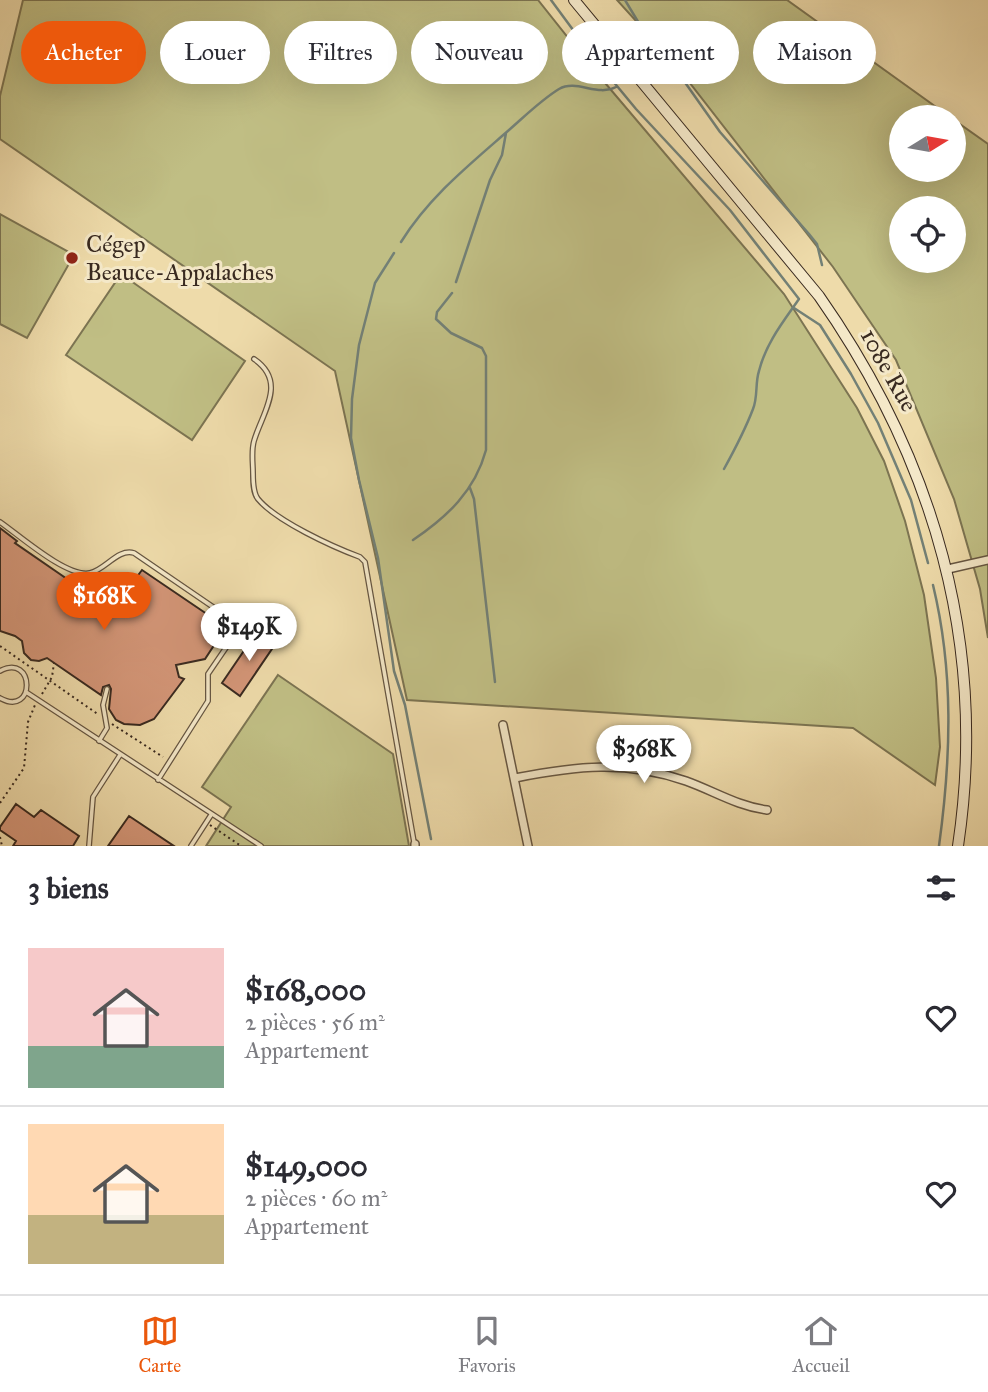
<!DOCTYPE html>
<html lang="fr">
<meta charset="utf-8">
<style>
:root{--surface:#fff;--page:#f2f2f3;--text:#2b2b33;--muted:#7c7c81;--line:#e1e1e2;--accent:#ea580c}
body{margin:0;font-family:"IM FELL Great Primer",serif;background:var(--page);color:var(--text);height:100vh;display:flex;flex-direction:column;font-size:26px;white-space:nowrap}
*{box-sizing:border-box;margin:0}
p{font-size:23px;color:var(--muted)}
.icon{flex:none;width:38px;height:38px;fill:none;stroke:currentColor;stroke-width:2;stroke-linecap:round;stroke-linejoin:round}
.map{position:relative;height:846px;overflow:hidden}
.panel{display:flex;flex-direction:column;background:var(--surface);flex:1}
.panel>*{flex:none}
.banner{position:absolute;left:21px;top:21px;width:947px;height:63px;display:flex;gap:14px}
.needle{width:46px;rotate:79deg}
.tools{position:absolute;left:889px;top:105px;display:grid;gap:14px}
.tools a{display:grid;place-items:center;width:77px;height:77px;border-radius:50%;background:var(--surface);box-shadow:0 7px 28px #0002;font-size:35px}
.price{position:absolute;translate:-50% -60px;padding:0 16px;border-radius:24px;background:#fff;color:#222;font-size:23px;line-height:46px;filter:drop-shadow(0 2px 4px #0008)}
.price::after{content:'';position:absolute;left:50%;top:42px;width:21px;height:16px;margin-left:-10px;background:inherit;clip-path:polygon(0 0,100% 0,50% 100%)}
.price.on{background:var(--accent);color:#fff}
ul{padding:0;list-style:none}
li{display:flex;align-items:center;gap:21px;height:175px;padding:0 28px}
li+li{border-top:2px solid var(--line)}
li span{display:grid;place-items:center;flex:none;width:196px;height:140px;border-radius:0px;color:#555}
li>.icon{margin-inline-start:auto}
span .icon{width:84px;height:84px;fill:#fffc;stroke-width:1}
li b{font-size:30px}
h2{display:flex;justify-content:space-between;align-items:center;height:84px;padding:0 28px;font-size:30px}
.tag{padding:0 24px;border-radius:32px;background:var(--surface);box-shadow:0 7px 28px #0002;font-size:24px;line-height:63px}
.tag.on{background:var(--accent);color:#fff}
.dock{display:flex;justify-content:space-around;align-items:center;height:98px;border-top:2px solid var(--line);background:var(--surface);font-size:19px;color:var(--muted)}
.dock a{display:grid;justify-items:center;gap:4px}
.dock .on{color:var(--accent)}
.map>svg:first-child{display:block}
</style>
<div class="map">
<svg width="988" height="846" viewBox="0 0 988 846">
<rect width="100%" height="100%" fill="#eedbaa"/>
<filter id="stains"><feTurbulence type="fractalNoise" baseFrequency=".00286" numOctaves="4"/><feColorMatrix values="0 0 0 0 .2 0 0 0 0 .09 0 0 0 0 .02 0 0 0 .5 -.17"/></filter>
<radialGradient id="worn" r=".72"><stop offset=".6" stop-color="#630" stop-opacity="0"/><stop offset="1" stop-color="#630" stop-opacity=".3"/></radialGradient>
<!-- green -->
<path fill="#c0be84" stroke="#7c7452" stroke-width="2" fill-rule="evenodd" d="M23 0H538L589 64 784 294 857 408 884 461 905 521 924 595 936 678 940 747 935 785 853 728 407 700 335 371 0 139V96Z
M617 0H787L950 117H901V170H954V120L988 144V638L980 589 954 499 896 360 833 267 675 64ZM901 208H954V261H901Z
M0 214 74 255 27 338 0 324Z
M121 274 245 361 192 440 66 355Z
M278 675 393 754 409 846H206L231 807 202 787Z"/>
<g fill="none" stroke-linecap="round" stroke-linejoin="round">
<!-- stream -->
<path stroke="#738076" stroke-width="2.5" d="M551 0 593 57 636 109 730 210 799 299C783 322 766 343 759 371 755 383 758 397 753 409 745 430 735 449 724 469
M625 0 640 25 672 64 720 132 809 234 817 244 822 265
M401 242C429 197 469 165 509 130 524 117 541 100 559 89 577 79 597 97 616 87
M394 253 375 283 359 345 352 399 351 438 359 480 378 558 394 671 405 705 431 839
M456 282 490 180 502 155 506 133
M794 308 820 325 851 374 878 423 911 500 928 563
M470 488 474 499 495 682
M413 540C447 517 475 491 486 450V356L482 348 451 333 436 319 437 312 452 293
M933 585C954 672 951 758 939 846"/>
</g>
<!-- building -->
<path fill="#d49678" stroke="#392a20" stroke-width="2" d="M0 528 17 541 15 543 112 610 142 570 226 627 205 659 176 665 179 677 184 679 154 719 140 725 124 724 116 720 109 709 111 689 109 685 103 687 101 695 47 658 39 661 31 660 24 653 22 641 15 636 0 631Z
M258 630 276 643 240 696 222 683Z
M16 804 34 817 41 810 79 836 73 846H13L16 841 0 830V827Z
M129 816 174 846H108Z"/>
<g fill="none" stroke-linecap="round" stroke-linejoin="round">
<defs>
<path id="lane" d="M254 359C288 382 262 413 254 441 251 451 253 463 253 473 253 481 253 493 258 499 276 521 333 547 360 557L365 562 414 842
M0 522C19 535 67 578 90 573 105 570 118 548 134 553L235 622 236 633 208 674V701L158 780
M0 671C35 652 36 718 0 698
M26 692 261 846
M99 741 107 728 103 705 107 689
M89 846 93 797 120 755
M191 846 211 815"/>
<path id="street" d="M948 569 988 560
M503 725 528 846
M515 778C576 766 625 760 686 781 714 791 737 806 767 810
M415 844V846"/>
<path id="secondary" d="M574 0 819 296C934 460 988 645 958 846"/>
</defs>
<!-- lane casing -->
<use href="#lane" stroke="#665642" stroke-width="6"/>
<!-- street casing -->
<use href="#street" stroke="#665642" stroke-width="10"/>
<!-- secondary casing -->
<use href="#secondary" stroke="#392a20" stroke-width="12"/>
<!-- path -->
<path stroke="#392a20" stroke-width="2" stroke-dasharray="2 3.5" stroke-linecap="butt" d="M0 646 99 715
M42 694 52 677 54 663
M112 724 163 757
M0 803 24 768 28 722 35 705
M210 825 241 846
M0 837 2 846"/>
<!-- lane -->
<use href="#lane" stroke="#f4e8c8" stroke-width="3.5"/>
<!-- street -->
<use href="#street" stroke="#f4e8c8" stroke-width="7"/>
<!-- secondary -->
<use href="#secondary" stroke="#f4e8c8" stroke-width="10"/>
</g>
<!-- markers -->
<circle fill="#8f2418" stroke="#f4e8c8" stroke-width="2.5" cx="72" cy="258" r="7"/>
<g text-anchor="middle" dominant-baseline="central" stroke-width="6" stroke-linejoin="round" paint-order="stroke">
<!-- poi labels -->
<g font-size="24" fill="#392a20" stroke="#f4e8c8" text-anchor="start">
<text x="86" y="244">Cégep<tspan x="86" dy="28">Beauce-Appalaches</tspan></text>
</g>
<!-- street labels -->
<g font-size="24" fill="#392a20" stroke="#f4e8c8">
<text transform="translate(889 370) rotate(61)">108e Rue</text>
</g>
</g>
<rect width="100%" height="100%" filter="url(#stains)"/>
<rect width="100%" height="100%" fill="url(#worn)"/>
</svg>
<div class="tools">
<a><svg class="needle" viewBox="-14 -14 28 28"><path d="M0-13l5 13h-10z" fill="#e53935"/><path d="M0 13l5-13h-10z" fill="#7c7c81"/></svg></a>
<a><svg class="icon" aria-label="locate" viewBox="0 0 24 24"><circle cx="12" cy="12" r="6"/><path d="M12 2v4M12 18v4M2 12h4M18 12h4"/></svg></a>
</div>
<b class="price on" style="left:104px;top:632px">$168K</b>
<b class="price" style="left:249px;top:663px">$149K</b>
<b class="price" style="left:644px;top:785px">$368K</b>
<div class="banner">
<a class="tag on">Acheter</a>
<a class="tag">Louer</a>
<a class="tag">Filtres</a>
<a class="tag">Nouveau</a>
<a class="tag">Appartement</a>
<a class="tag">Maison</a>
</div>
</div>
<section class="panel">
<h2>3 biens<svg class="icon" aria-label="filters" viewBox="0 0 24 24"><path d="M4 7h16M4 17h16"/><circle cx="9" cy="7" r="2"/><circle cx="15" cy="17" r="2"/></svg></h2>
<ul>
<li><span style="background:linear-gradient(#f6c9c9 70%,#7fa58c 0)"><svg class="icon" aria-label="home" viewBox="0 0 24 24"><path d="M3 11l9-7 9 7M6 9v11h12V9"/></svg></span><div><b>$168,000</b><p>2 pièces · 56 m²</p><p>Appartement</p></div><svg class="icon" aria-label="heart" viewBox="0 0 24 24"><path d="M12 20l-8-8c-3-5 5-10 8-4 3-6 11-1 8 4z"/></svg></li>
<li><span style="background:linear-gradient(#ffd9b3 65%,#c2b280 0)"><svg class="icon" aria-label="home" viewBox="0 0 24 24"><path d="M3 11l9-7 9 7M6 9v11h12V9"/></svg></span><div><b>$149,000</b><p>2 pièces · 60 m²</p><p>Appartement</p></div><svg class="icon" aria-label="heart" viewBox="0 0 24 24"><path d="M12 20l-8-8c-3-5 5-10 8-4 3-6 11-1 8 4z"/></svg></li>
</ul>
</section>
<nav class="dock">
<a class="on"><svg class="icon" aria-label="map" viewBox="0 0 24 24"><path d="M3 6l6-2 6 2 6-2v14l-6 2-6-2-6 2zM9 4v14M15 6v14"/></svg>Carte</a>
<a><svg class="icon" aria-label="saved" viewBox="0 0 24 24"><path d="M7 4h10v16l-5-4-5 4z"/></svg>Favoris</a>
<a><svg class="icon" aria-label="home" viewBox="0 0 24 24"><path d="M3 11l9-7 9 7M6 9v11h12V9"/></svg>Accueil</a>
</nav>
